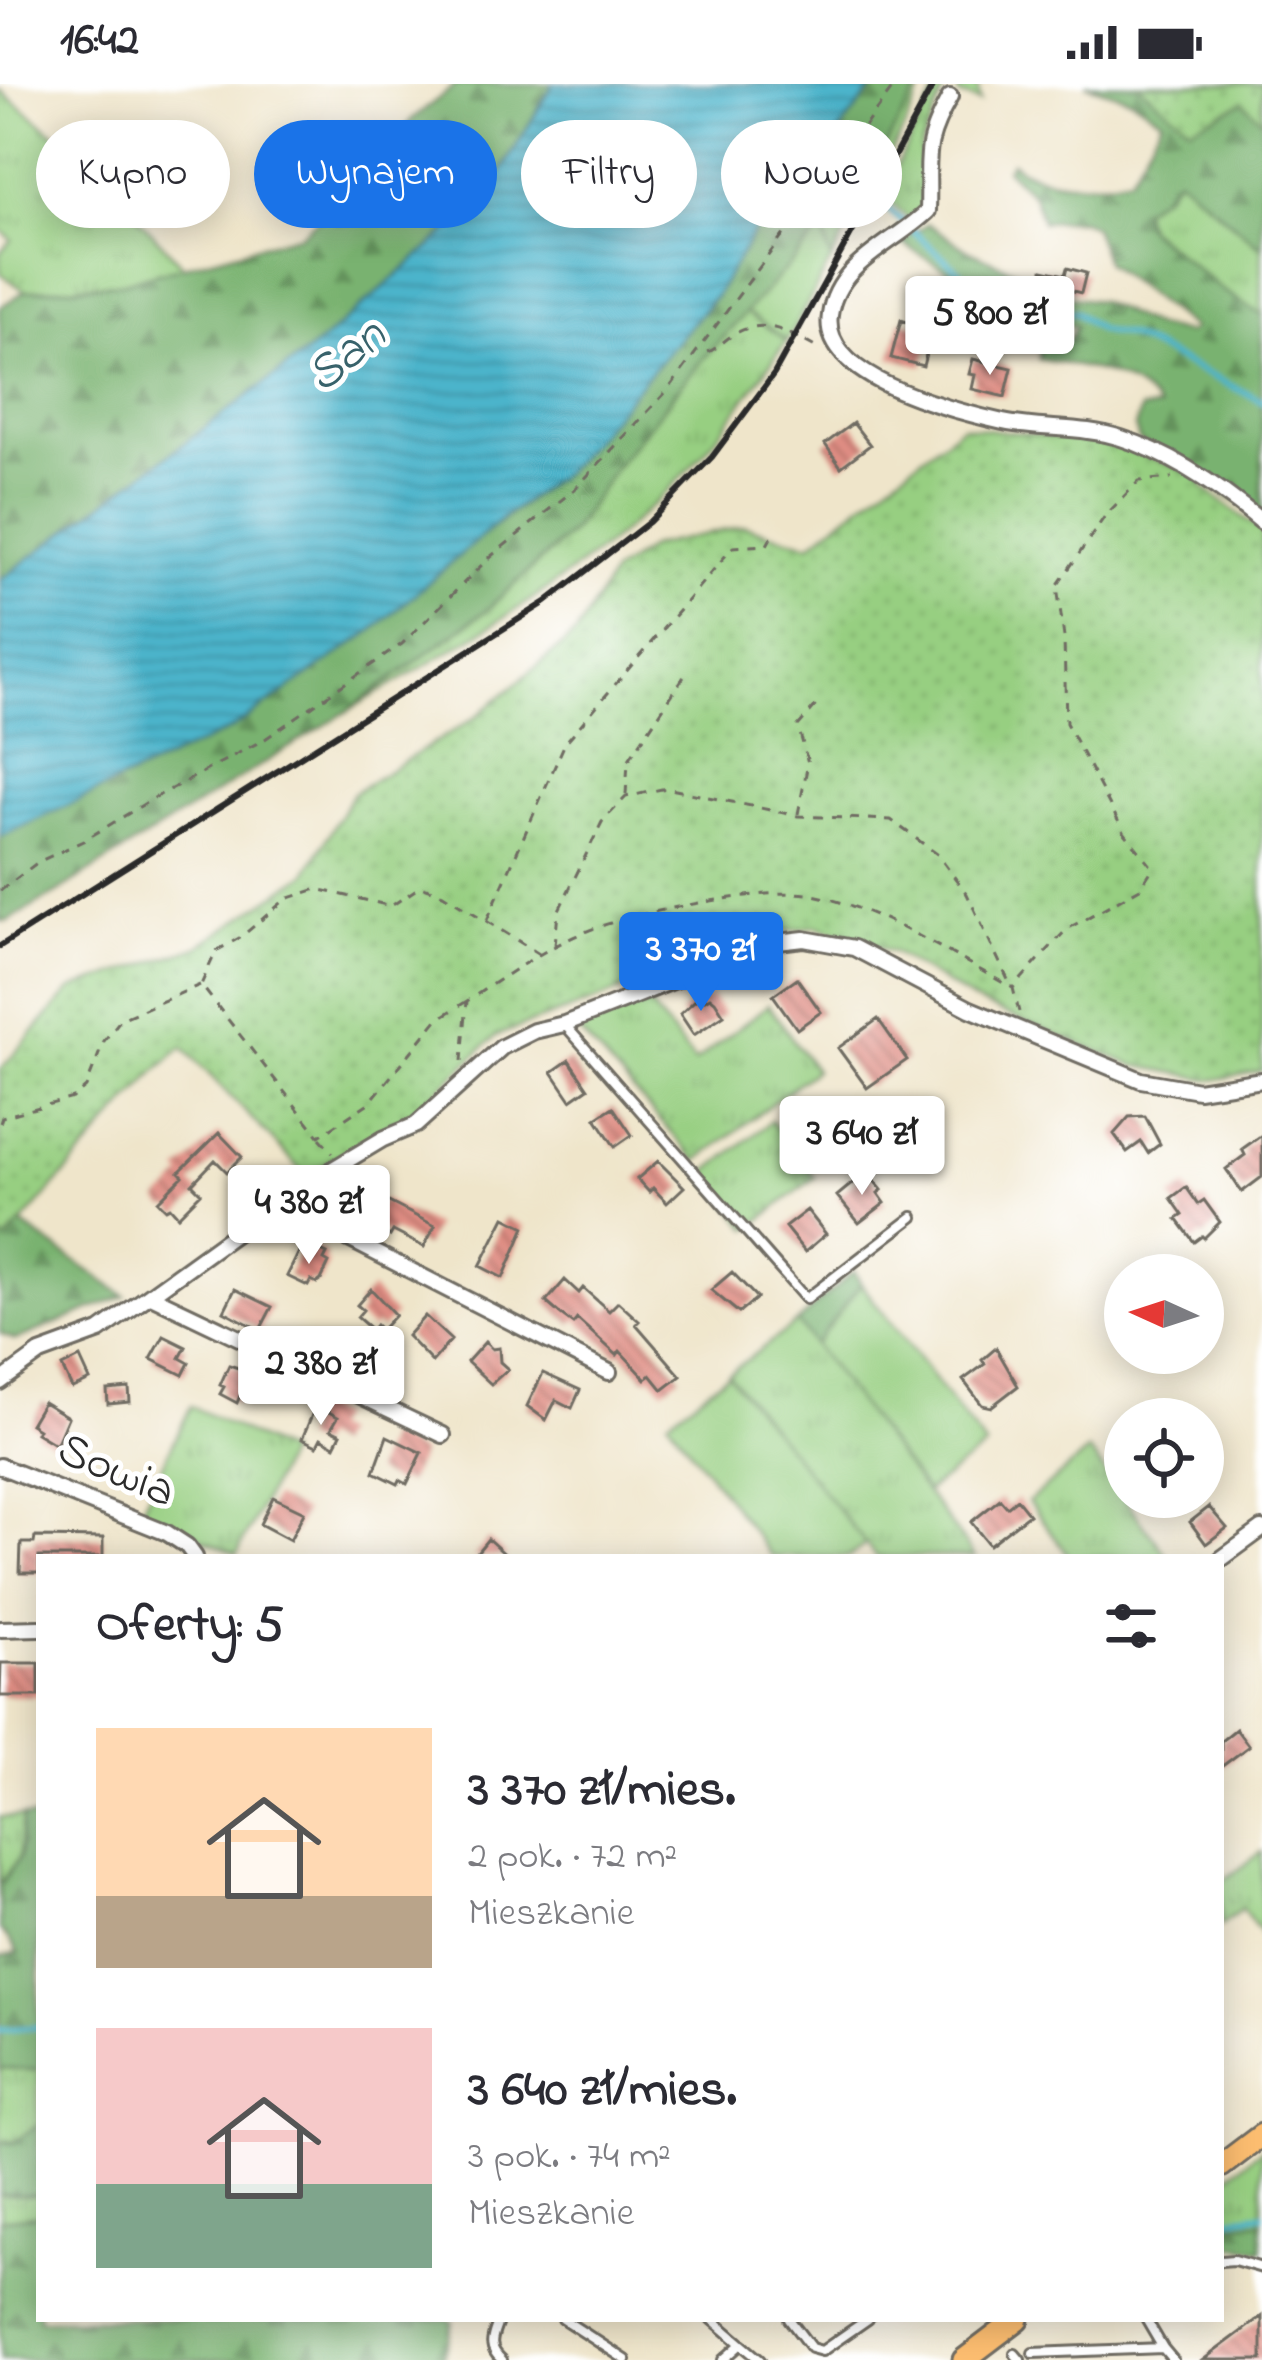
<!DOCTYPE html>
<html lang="pl">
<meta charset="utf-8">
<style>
:root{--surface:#fff;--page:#f2f2f3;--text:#2b2b33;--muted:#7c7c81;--accent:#1a73e8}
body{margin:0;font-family:"Indie Flower",sans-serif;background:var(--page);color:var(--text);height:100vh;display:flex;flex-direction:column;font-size:45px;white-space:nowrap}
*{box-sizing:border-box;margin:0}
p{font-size:39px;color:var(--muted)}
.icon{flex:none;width:66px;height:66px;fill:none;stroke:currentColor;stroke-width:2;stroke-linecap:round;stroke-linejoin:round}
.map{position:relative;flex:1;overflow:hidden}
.drawer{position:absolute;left:36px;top:1470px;width:1188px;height:768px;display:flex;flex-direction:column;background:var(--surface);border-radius:0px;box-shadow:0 6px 30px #0003}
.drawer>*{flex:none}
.guide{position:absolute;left:36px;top:36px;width:1191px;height:108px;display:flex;gap:24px}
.needle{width:78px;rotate:273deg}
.buttons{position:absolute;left:1104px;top:1170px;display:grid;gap:24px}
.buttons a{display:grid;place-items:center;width:120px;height:120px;border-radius:50%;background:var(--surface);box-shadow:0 6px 30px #0003;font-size:60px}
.price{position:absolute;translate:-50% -102px;padding:0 27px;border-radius:12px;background:#fff;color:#222;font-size:39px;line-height:78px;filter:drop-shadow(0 3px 6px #0008)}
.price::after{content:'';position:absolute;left:50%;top:72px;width:36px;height:27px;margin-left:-18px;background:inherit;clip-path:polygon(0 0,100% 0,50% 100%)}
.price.on{background:var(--accent);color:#fff}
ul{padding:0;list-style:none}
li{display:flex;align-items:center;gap:36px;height:300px;padding:0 60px}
li span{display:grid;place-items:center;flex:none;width:336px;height:240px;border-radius:0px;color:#555}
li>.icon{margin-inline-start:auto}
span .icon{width:144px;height:144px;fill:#fffc;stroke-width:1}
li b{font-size:51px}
h2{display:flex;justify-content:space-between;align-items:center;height:144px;padding:0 60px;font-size:51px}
.chip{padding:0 42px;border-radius:54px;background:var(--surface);box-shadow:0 6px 30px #0003;font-size:42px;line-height:108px}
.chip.on{background:var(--accent);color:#fff}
.status{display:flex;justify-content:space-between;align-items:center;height:84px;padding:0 60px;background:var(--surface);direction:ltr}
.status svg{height:33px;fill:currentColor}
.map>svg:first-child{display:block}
</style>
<div class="status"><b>16:42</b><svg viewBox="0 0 49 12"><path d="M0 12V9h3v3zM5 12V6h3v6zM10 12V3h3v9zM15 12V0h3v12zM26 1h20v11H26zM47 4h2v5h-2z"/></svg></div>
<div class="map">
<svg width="1262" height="2276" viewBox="0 0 1262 2276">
<defs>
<pattern id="grass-tufts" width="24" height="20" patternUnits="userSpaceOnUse" patternTransform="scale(3)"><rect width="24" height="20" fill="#97cf81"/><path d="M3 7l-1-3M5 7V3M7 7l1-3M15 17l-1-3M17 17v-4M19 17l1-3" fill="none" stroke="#82b270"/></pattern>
<pattern id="forest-firs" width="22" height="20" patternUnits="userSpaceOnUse" patternTransform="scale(3)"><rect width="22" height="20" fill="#79b26f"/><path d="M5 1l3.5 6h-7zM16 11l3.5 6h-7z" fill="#63915b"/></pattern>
<pattern id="park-dots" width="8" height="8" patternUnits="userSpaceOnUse" patternTransform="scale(3)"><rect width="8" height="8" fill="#97cf81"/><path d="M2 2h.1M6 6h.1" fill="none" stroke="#82b270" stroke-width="1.8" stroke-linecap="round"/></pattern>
<pattern id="water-rules" width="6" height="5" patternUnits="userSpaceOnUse" patternTransform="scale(3)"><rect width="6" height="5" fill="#4cb4cb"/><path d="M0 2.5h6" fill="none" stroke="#3f93a5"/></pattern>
<pattern id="building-back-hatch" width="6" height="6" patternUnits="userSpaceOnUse" patternTransform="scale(3)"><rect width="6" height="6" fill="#df8d83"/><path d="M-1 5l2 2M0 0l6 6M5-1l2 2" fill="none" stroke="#b5736b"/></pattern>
</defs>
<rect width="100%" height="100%" fill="#fff"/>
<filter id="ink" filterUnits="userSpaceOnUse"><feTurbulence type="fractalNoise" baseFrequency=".00833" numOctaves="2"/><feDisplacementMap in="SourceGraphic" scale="24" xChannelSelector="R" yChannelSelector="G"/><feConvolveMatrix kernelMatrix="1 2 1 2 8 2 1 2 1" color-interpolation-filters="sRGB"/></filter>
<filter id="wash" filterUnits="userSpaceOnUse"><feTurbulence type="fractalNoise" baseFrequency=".004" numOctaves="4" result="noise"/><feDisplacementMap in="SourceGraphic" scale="48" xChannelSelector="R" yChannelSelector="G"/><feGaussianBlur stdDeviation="2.7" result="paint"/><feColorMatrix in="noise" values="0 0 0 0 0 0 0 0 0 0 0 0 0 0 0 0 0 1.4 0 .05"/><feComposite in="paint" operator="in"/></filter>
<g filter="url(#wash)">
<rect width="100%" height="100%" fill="#efe5ca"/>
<!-- grass -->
<path fill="url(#grass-tufts)" stroke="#617d56" stroke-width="3" d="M921 0H924L905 43 831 177 823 145 830 113 785 108 820 73 868 91Z
M940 0H977L980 18 959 11 957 1 946 2 921 62 923 127 909 135 881 110Z
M0 6 75 66 184 183 121 199 25 207 0 189V168L12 156 0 145Z
M1177 93 1262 164V231L1222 206 1147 144 1141 125 1165 108Z
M746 228 787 257C758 296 731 338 699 374 602 483 472 554 349 626L485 527 572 448 618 379 696 282Z
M644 914 695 978 768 921 815 986 697 1077 576 944Z
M771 1037 815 1093 749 1145 704 1090Z
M797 1238 814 1261 975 1473H876L728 1290Z
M191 1322 287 1369 237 1470 140 1428Z
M1089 1367 1168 1473H1070L1028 1418Z
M0 1733H23L19 1774 0 1801Z
M1262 1768V1850L1242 1824 1221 1841V1798Z
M39 1983V2040L15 2058 0 2057V1984Z
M1262 2065V2137L1221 2141V2097Z
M0 2111H39V2131L0 2135Z"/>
<!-- forest -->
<path fill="url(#forest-firs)" stroke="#526e4d" stroke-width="3" d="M457 0H553L486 114 321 258 0 496V223L25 207 121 199 301 150 370 91 411 36Z
M876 0H921L868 92 820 73Z
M1085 0H1262V164L1177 93 1166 108 1141 125 1147 145 1222 206 1262 231V434L1139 356 1135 343 1141 326 1159 324C1132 289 1080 282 1039 275L1040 262 1069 255 1076 242 1004 236 976 213 969 199 899 158 928 140 968 166 1016 187 1030 200 1074 214 1099 217 1153 242 1187 249 1193 245 1106 179 1093 142 1082 136 1042 138 1034 113 1006 85 1011 78C1040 102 1095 102 1130 93L1162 35 1132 15Z
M785 108 830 113 823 145 696 283 618 379 572 447 485 527 349 626 53 811 8 837H0V753L232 645 567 386 716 211 767 127Z
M0 1125 125 1212 15 1256 0 1249Z
M854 1187 861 1200 814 1261 797 1238Z
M23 1733 39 1734V1983L34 1986 0 1984V1873L18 1869 0 1845V1802L19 1774Z
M39 2040V2111H0V2058H15Z
M39 2131V2235H449L453 2238 443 2276H0V2135Z
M1262 2137V2166L1221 2160V2141Z"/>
<!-- park -->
<path fill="url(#park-dots)" stroke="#617d56" stroke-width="3" d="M1137 0H1262V36L1243 18 1190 43Z
M962 342 1112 360 1198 391 1203 404 1262 447V987L1213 996 1133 981 977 919 893 868 816 842 756 851 598 916 497 951 412 1030 306 1091 183 963 155 988 7 1156H0V986L72 905 198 863 306 790 353 709 476 633 576 550 613 489 652 462 745 442 810 460Z"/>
<!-- garden -->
<path fill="#97cf81" stroke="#617d56" stroke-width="3" d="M823 145 831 177 787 257 746 228Z
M861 1200 986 1363 926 1408 814 1261Z
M728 1290 866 1460 849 1473H772L668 1336Z"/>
<!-- water -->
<path fill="url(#water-rules)" stroke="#3c707b" stroke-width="3" d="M553 0H876L820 73 767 127 716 211 567 386 503 434 372 547 232 645 0 753V496L321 258 486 114Z"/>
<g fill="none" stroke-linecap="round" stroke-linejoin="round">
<!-- stream -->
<path stroke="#4cb4cb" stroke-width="6" d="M808 75 883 121 1010 232 1075 228 1099 246 1129 252 1262 317
M0 1946 39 1943
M1221 2136 1262 2130"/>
</g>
<g id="blocks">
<!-- building -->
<path fill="url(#building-back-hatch)" d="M1067 184 1086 189 1081 209 1040 199 1043 186 1065 191Z
M957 221 975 227 969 250 951 244Z
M901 236 932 247 923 282 891 274Z
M973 275 1012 284 1005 313 972 305 975 291 969 290Z
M853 339 870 361 841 383 825 360Z
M797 894 821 928 797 945 773 911Z
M701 911 705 916 710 913 715 917 724 931 694 951 680 930Z
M878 935 907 976 867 1004 838 964Z
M569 976 588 1004 571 1016 552 988Z
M613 1023 632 1051 615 1063 596 1034Z
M1145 1032 1160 1060 1148 1069 1141 1058 1127 1068 1114 1050 1129 1033Z
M831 1038 843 1053 834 1064 821 1068 818 1063 810 1069 800 1057 823 1039 825 1042Z
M219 1049 242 1073 227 1088 215 1076 192 1100 201 1109 178 1132 170 1123 166 1125 158 1117 183 1092 179 1088Z
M1262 1051V1093L1242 1108 1226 1085 1245 1071 1242 1065Z
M658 1077 684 1103 667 1119 653 1104 649 1108 637 1095Z
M860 1093 864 1098 871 1093 882 1106 878 1109 885 1119 859 1139 837 1112Z
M1186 1103 1198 1120 1204 1116 1220 1138 1204 1154 1202 1152 1194 1158 1177 1135 1183 1131 1171 1114Z
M383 1115 435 1142 424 1163 393 1147 390 1152 371 1139Z
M807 1126 826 1150 805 1168 785 1143Z
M505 1133 525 1143 503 1194 480 1182Z
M312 1163 327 1170 324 1176 329 1179 321 1196 317 1199 311 1196 308 1202 287 1192 300 1166 309 1170Z
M732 1188 757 1214 739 1229 711 1206Z
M565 1196 579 1209 583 1204 609 1227 618 1218 639 1237 636 1240 681 1292 663 1306 651 1291 646 1295 620 1267 617 1271 577 1235 573 1240 561 1231 546 1218Z
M235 1205 272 1223 260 1246 224 1227Z
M371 1205 395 1231 381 1246 376 1241 372 1246 357 1233 363 1226 357 1221Z
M425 1232 451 1256 432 1278 407 1252Z
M164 1252 186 1263 180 1274 189 1279 183 1291 151 1275Z
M485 1258 492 1265 499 1264 500 1278 508 1285 491 1300 467 1278Z
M996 1264 1018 1302 991 1323 982 1321 963 1296 985 1280 982 1276Z
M80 1274 90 1296 72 1304 62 1283Z
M229 1281 251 1288 247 1297 253 1300 247 1312 241 1309 237 1319 220 1310 224 1303 220 1301Z
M543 1289 580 1306 572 1324 556 1316 546 1336 527 1322Z
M129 1304 130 1318 108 1320 107 1306Z
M43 1318 68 1333 56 1361 36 1349 38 1345 30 1340Z
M316 1321 338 1333 331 1345 341 1350 335 1362 321 1354 317 1362 302 1355Z
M387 1352 422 1369 407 1400 400 1396 398 1400 374 1388Z
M273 1413 304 1428 290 1456 260 1440Z
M1000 1415 1007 1423 1017 1415 1029 1430 989 1461 971 1438Z
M1209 1423 1227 1444 1206 1460 1190 1438Z
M35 1453 103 1454V1473H39V1489H20L21 1459H34Z
M488 1455 508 1473H473Z
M1 1579H39V1612H0Z
M1236 1645 1249 1662 1221 1683V1657Z
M1262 2232V2276H1203Z"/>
</g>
</g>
<g filter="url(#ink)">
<use href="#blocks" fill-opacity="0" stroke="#706c63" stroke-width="3"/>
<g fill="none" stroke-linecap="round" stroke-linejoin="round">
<defs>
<path id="service" d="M565 941 806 1215 913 1133
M1221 2177 1234 2176 1262 2184
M499 2235C493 2253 486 2262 502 2276
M563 2235 626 2276
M712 2235 741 2260
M789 2235 811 2264 822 2267 868 2235
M1146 2235 1163 2264
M1033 2269 1163 2264 1173 2276
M1015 2270 1020 2276
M723 2276 741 2260 760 2276"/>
<path id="minor" d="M950 13C921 64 930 72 928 127 895 159 837 179 830 231 820 295 955 327 1003 338 1041 346 1084 342 1121 354 1173 370 1221 404 1262 438
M283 1115 298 1129 609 1288
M151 1212 443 1351
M0 1298 40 1269 100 1247 283 1115 383 1055 416 1041 502 963 534 947 564 940 769 859 804 855 854 864 970 925 1141 996 1198 1006 1262 996
M0 1382 167 1449 187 1462 195 1473
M1221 1475 1262 1445
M0 1545 39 1544"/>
<path id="primary" d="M1221 2082 1262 2051
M964 2276 1018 2235"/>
</defs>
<!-- service casing -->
<use href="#service" stroke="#706c63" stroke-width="14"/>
<!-- minor casing -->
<use href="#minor" stroke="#706c63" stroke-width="20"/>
<!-- primary casing -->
<use href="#primary" stroke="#706c63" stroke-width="27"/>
<!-- path -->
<path stroke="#706c63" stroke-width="3" stroke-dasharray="9 9" stroke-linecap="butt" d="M708 268C718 264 723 257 733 251 765 231 790 250 819 265
M626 711 628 677 687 588
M798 730 808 679 798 642 817 620
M0 807 38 778 83 757 154 714 265 655 367 584 402 560 490 473 575 405 668 306 896 0
M487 836 565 659 733 463 767 461 773 450
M555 861 558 828 602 738 626 713 666 704 798 732 891 736 937 770 967 810 1010 900
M467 917 437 936 370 1018 319 1052 201 901 216 867 241 853 286 815 317 805 391 822 421 802 443 810 539 870
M1019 928 1013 904 1067 845 1140 804 1153 784 1124 748 1066 639 1064 553 1057 502 1105 432 1139 397 1172 394
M462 977 467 917C508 890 549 861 595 844 640 828 768 802 813 811 884 826 949 870 1013 904
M0 1039 2 1033 73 1014 86 1003 104 957 121 935 200 901
M320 1054 333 1069"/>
<!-- service -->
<use href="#service" stroke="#fff" stroke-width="8"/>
<!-- minor -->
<use href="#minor" stroke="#fff" stroke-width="14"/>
<!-- primary -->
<use href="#primary" stroke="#fcbd6f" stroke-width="21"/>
<!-- rail -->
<path stroke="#2b2b2b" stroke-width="6" d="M0 862 546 518 649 438 712 373 774 290 934 0"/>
</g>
</g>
<g text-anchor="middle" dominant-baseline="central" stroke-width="10" stroke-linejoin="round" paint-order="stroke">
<!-- street labels -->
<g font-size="48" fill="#2b2b2b" stroke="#fff">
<text transform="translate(116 1388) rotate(23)">Sowia</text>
</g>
<!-- water labels -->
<g font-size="51" font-style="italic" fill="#38626b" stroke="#fff">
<text transform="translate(347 273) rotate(-39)">San</text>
</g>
</g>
</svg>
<div class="buttons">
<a><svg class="needle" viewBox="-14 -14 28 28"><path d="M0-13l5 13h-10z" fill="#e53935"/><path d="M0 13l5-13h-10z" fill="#7c7c81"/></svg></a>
<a><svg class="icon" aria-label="locate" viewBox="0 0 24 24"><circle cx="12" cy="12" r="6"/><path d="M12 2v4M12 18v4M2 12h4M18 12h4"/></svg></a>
</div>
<b class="price" style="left:990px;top:294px">5 800 zł</b>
<b class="price on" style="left:701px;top:930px">3 370 zł</b>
<b class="price" style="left:862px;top:1114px">3 640 zł</b>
<b class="price" style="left:309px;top:1183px">4 380 zł</b>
<b class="price" style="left:321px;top:1344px">2 380 zł</b>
<div class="guide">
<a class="chip">Kupno</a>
<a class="chip on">Wynajem</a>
<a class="chip">Filtry</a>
<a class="chip">Nowe</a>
</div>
<section class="drawer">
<h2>Oferty: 5<svg class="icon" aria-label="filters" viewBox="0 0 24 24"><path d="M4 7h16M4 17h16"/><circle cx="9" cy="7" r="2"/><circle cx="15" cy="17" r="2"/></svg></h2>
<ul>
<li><span style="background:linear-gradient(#ffd9b3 70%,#b9a48a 0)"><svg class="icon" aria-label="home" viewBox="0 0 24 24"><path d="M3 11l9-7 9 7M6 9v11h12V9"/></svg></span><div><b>3 370 zł/mies.</b><p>2 pok. · 72 m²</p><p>Mieszkanie</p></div></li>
<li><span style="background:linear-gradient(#f6c9c9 65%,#7fa58c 0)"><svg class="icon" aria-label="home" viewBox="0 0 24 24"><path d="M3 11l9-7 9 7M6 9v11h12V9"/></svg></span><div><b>3 640 zł/mies.</b><p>3 pok. · 74 m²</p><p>Mieszkanie</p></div></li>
</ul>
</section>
</div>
